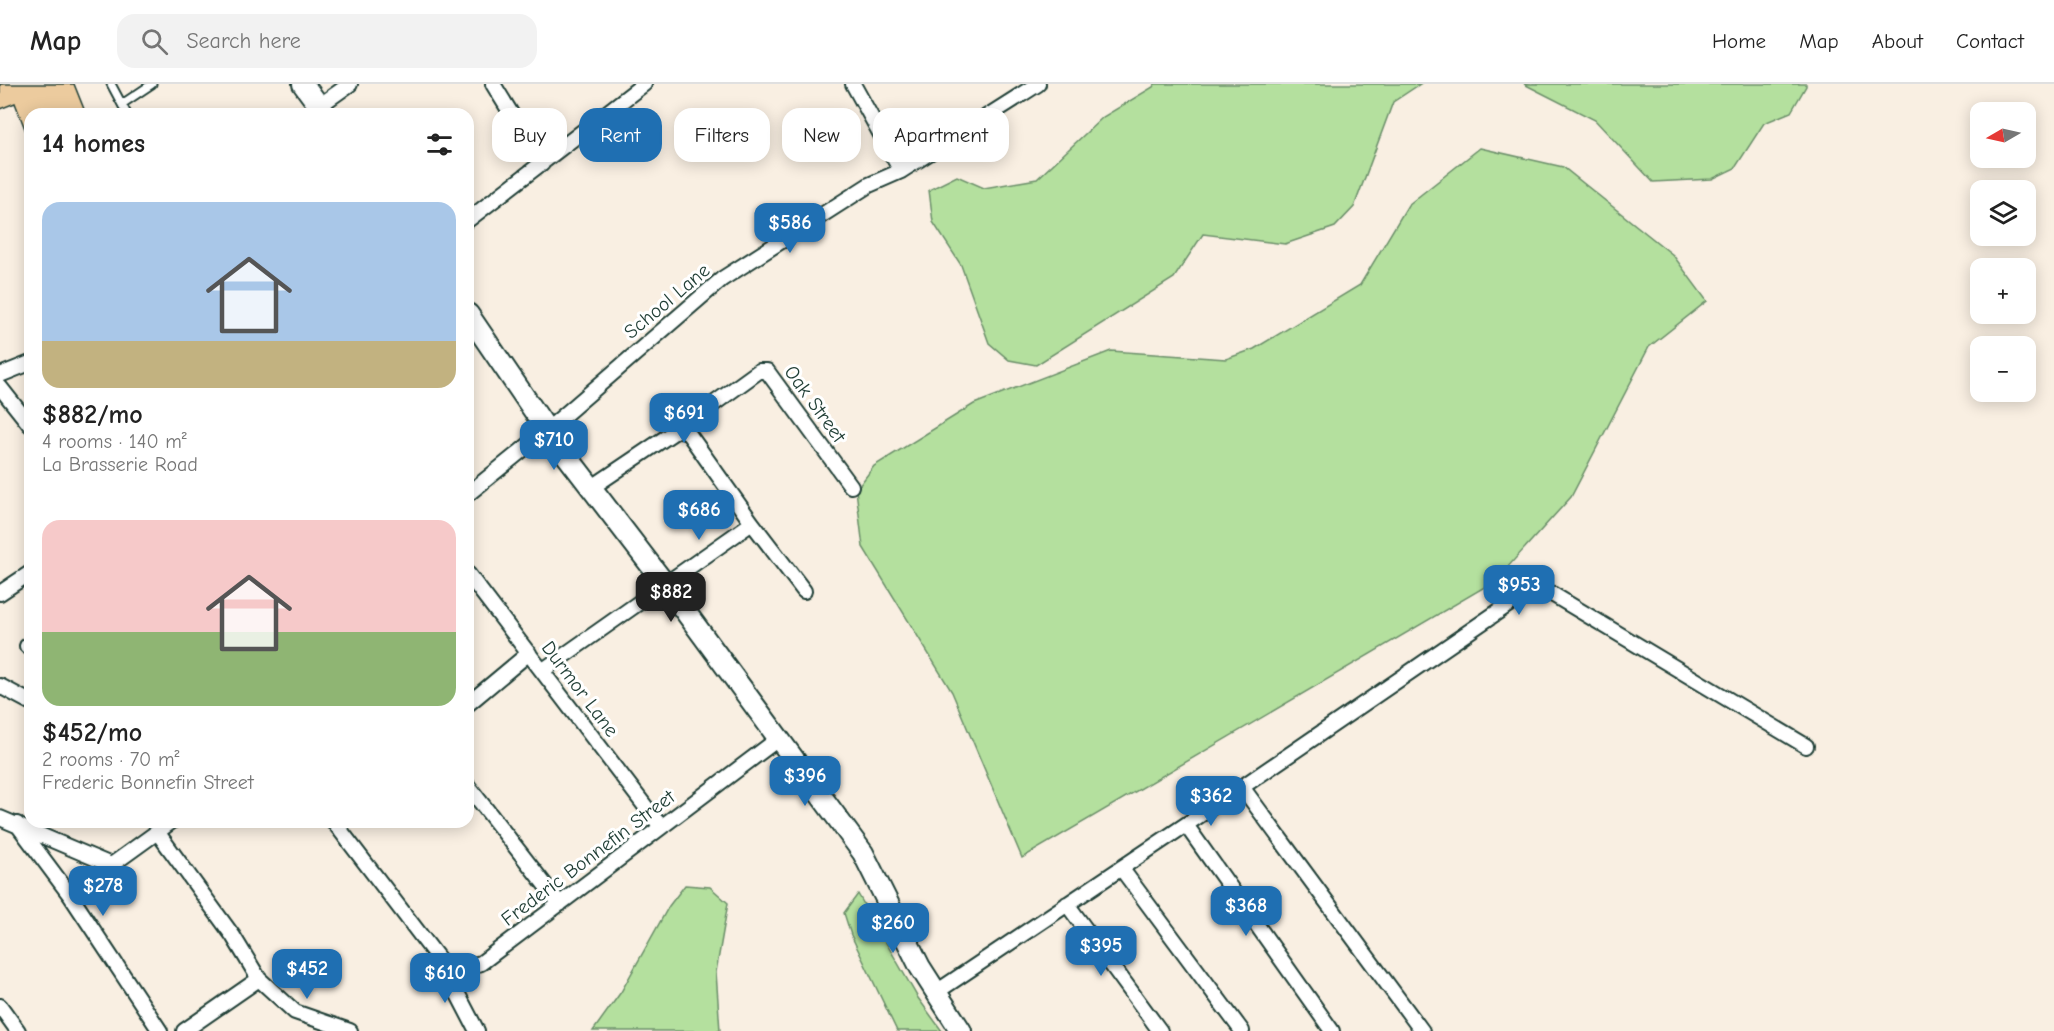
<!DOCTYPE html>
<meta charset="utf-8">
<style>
:root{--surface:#fff;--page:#f2f2f2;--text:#222;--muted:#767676;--line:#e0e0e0;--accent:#1f6fb2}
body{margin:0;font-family:"Comic Neue",sans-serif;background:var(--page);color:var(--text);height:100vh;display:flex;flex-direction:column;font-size:22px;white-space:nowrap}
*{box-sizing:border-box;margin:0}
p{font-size:20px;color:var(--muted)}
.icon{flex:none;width:33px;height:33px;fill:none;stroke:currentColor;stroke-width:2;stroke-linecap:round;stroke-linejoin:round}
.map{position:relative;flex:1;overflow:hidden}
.drawer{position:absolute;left:24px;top:24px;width:450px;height:720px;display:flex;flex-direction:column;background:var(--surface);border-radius:18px;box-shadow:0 3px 15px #0003}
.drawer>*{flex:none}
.guide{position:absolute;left:492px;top:24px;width:570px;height:54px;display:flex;gap:12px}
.needle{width:39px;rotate:261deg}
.tools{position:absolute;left:1970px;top:18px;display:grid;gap:12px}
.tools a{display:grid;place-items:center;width:66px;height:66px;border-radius:12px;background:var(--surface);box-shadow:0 3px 15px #0003;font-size:30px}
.price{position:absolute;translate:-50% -51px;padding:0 14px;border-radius:12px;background:var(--accent);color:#fff;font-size:20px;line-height:39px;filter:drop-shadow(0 2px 3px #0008)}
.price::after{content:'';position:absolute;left:50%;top:36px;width:18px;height:14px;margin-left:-9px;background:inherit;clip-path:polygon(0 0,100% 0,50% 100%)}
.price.active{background:#222;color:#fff}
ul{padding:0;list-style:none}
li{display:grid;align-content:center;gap:12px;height:318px;padding:0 18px}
li span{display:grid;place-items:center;height:186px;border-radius:18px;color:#555}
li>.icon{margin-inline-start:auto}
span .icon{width:108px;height:108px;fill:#fffc;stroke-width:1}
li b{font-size:26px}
h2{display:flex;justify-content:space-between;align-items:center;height:72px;padding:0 18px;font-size:26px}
.chip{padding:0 21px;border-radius:18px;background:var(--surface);box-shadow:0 3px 15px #0003;font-size:21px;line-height:54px}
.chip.active{background:var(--accent);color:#fff}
header{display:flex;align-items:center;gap:36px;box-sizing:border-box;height:84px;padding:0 30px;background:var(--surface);border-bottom:2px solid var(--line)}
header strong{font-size:28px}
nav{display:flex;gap:33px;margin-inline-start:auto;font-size:21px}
.search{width:420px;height:54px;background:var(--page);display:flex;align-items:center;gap:15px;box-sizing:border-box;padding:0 21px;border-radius:18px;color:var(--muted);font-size:22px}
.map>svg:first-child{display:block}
</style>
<header>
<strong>Map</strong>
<div class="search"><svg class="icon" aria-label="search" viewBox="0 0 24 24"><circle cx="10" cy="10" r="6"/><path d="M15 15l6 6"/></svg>Search here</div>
<nav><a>Home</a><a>Map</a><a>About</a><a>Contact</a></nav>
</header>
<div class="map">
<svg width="2054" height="947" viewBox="0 0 2054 947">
<rect width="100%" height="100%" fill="#f9efe2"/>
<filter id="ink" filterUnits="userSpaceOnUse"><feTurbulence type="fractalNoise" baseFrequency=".0167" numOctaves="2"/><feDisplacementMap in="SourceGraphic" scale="12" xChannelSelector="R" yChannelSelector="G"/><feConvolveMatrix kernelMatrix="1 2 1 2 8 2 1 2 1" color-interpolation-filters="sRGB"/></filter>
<g filter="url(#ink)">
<!-- green -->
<path fill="#b4e09e" stroke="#6a8e69" stroke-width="1.5" d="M1155 0H1420L1393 18 1354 123 1335 143 1285 160 1203 150 1174 194 1036 281 1009 276 989 259 961 181 933 138 929 106 957 92 984 104 1037 95 1103 33 1153 3Z
M1524 0H1806V2L1791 28 1764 39 1735 84 1712 95 1653 98 1595 36Z
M1480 64 1563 83 1673 171 1707 217 1649 263 1571 413 1495 497 1022 774 952 608 863 463 856 406 874 382 974 320 1111 267 1226 275 1254 265 1360 201 1408 121Z
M685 801 710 803 728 819 716 888 720 947H593L621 908 669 822Z
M858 810 918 914 942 947H897L851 851 844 829Z"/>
<!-- building -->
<path fill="#eccb9e" stroke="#1f3d34" stroke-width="1.5" d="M0 0H74L86 30H30V58L15 19 0 25Z"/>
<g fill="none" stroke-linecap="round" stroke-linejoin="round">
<defs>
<path id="service" d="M111 0 127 30
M122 20 152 0"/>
<path id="minor" d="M493 0 542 80
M853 0 901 87
M319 22 350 0
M468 136 644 0
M0 291 30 279
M0 303 30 341
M683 342 752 439 804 507
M591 404 683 342 759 287H767L851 402
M468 410 547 346 722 195 869 101 901 87 1038 0
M468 490 661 743
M0 509 30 489
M27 562 30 560
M542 587 752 439
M0 602 30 618
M468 620 529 569
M468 702 560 820
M1242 703 1537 501 1806 662
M0 734 111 781
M334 738 441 878 460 885 481 879 778 655
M17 740 70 811 160 947
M1186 741 1332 947
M158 749 233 852 259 895 295 928 350 947
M1121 784 1242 947
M70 811 171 738
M1067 820 1160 947
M441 878 477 947
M935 909 1242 703 1422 947
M0 922 18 947
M184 947 259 895"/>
<path id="secondary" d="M303 0 325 30
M468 230 547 346 665 500 863 769 920 883 961 947"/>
</defs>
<!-- service casing -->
<use href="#service" stroke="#1f3d34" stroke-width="11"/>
<!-- minor casing -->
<use href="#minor" stroke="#1f3d34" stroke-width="18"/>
<!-- secondary casing -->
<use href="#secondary" stroke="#1f3d34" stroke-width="24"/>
<!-- service -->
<use href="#service" stroke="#fff" stroke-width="7"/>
<!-- minor -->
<use href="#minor" stroke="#fff" stroke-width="14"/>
<!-- secondary -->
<use href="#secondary" stroke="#fff" stroke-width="20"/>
</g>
</g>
<g text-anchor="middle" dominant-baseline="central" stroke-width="6" stroke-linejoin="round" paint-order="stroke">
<!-- street labels -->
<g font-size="20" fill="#1f3d34" stroke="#fff">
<text transform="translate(667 217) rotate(-40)">School Lane</text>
<text transform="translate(815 320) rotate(54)">Oak Street</text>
<text transform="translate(580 605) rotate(53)">Durmor Lane</text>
<text transform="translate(588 774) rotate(-37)">Frederic Bonnefin Street</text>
</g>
</g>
</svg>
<div class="tools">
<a><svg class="needle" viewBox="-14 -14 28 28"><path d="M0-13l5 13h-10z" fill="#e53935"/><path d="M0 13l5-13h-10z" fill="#767676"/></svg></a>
<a><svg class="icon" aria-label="layers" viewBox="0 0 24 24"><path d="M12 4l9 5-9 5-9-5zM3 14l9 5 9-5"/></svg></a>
<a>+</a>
<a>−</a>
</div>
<b class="price" style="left:790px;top:170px">$586</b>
<b class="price" style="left:684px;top:360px">$691</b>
<b class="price" style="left:554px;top:387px">$710</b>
<b class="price" style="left:699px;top:457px">$686</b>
<b class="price" style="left:1519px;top:532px">$953</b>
<b class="price active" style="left:671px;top:539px">$882</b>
<b class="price" style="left:805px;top:723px">$396</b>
<b class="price" style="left:1211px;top:743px">$362</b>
<b class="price" style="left:103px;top:833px">$278</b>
<b class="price" style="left:1246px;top:853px">$368</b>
<b class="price" style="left:893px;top:870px">$260</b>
<b class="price" style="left:1101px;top:893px">$395</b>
<b class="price" style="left:307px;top:916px">$452</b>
<b class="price" style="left:445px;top:920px">$610</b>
<div class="guide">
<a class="chip">Buy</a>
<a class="chip active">Rent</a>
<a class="chip">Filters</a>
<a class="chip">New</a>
<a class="chip">Apartment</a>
</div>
<section class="drawer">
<h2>14 homes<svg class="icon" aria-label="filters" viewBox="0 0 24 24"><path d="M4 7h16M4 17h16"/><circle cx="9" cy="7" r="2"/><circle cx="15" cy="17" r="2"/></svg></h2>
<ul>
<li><span style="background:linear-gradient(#a9c7e8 75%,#c2b280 0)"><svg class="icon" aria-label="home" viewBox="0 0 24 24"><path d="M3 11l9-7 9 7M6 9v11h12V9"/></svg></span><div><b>$882/mo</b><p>4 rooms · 140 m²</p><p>La Brasserie Road</p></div></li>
<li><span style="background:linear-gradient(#f6c9c9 60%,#8fb573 0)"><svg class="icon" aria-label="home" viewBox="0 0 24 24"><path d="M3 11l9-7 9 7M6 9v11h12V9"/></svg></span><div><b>$452/mo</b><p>2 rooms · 70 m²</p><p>Frederic Bonnefin Street</p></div></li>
</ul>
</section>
</div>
